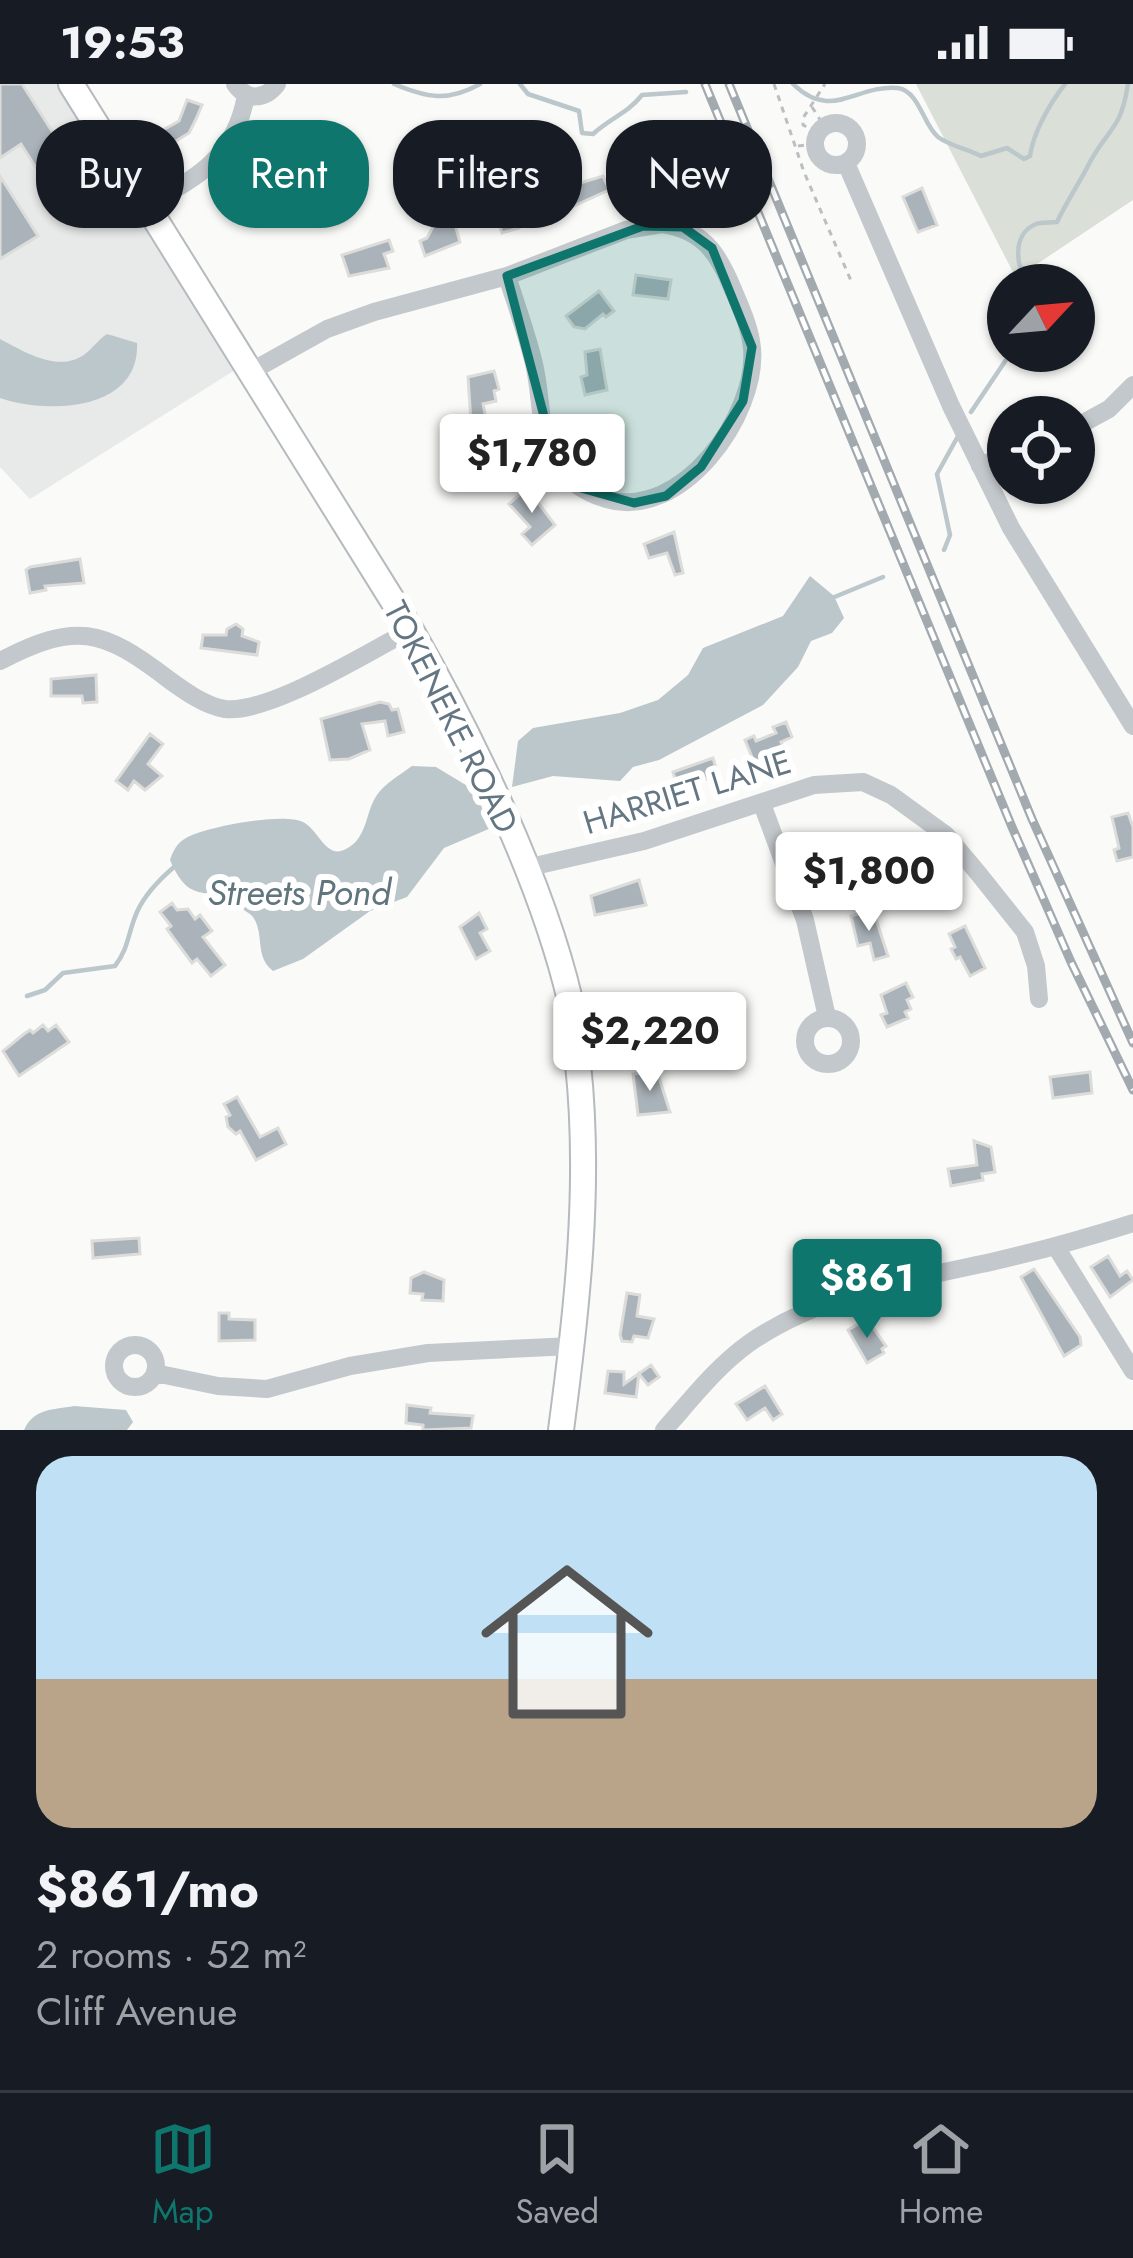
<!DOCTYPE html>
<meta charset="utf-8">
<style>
:root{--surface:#171b24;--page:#20242c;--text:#f1f3f6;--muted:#9ea1a6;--line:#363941;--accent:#0f766e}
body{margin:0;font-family:Jost,sans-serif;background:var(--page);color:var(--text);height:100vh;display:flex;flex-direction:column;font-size:45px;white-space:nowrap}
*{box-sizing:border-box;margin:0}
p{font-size:39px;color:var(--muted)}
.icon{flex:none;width:66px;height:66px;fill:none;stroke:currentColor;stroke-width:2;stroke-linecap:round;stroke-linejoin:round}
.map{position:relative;height:1346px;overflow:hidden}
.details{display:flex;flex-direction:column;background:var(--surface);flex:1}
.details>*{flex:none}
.guide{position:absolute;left:36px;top:36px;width:1062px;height:108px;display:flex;gap:24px}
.needle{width:78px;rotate:64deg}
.fabs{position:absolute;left:987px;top:180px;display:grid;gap:24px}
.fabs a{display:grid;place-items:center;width:108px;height:108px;border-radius:50%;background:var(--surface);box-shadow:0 3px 9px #0004;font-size:60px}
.price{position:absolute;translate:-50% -102px;padding:0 27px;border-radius:12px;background:#fff;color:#222;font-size:39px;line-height:78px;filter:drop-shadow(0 3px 6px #0008)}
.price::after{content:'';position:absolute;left:50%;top:72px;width:36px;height:27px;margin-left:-18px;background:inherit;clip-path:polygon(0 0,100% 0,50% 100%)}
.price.active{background:var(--accent);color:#fff}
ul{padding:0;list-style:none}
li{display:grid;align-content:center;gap:24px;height:636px;padding:0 36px}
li+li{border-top:3px solid var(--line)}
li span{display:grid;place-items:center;height:372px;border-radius:36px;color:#555}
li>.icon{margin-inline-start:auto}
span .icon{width:216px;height:216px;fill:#fffc;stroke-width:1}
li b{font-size:51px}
.tag{padding:0 42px;border-radius:48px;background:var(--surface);box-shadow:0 3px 9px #0004;font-size:42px;line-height:108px}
.tag.active{background:var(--accent);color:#fff}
.status{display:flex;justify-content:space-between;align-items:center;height:84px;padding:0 60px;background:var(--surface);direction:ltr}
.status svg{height:33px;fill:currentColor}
.menu{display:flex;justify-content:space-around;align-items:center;height:168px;border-top:3px solid var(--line);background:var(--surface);font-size:33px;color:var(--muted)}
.menu a{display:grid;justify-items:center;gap:6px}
.menu .active{color:var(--accent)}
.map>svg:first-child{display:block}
</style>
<div class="status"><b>19:53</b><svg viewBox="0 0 49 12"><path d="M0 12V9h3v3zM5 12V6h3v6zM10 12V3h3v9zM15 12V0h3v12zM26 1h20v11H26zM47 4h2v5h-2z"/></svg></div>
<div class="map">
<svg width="1133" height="1346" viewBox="0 0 1133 1346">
<rect width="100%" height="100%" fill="#fafaf8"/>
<!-- built -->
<path fill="#e8e9e9" d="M0 0H59L235 286 30 415 0 383Z"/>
<!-- green -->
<path fill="#dadfd7" d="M916 0H1133V116L1016 194Z"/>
<!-- water -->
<path fill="#bbc7cb" d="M107 250 137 259C140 328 46 330 0 314V255C23 267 59 290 85 270 93 264 98 256 107 250Z
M810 492 834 512 844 534 832 549 811 557 798 583 763 621 659 676 633 683 620 697 553 692 512 703 518 657 533 644 620 629 658 616 688 591 703 564 783 532Z
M412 682 436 683 474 706 491 744 444 764 407 813 370 827 303 875 273 887C254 872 265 851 253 833 251 830 241 824 237 822 202 799 190 822 170 776 173 767 177 759 186 754 205 743 283 728 303 738 319 746 326 776 346 765 368 754 365 728 377 711 385 699 400 691 412 682Z
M74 1322 126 1326 133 1338 127 1346H24C34 1324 53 1326 74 1322Z"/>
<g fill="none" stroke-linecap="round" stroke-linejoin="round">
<!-- stream -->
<path stroke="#bbc7cb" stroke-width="4.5" d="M394 0C427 14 448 18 480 0
M520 0 528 10 579 27 582 49 593 50C610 34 627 30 642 11L686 8
M793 0C832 38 856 0 898 4 920 8 923 41 938 53 950 62 968 65 981 72L1007 64 1024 75 1030 72C1033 49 1050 19 1065 0
M1031 201C1015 187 1011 150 1036 140 1042 138 1050 139 1057 138 1067 117 1080 98 1090 78 1109 43 1121 46 1128 0
M971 328 1012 267
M944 466 950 451 937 390 957 354
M832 514 883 493
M27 912 45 906 63 889 115 882C129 864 128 848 137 828 145 810 160 795 174 783"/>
</g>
<!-- building -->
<path fill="#aab3b9" stroke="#dcdcda" stroke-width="3" d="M0 0H22L95 115 67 133 21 60 0 74Z
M187 16 202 21 196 35 189 49 163 65 154 51 179 37Z
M330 57 337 66 345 60 355 73 325 96 307 74Z
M281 67 310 113 297 121 287 105 273 114 264 100 284 87 278 68Z
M0 92 38 152 0 175Z
M603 92 609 106 567 125 562 111 572 107 570 102Z
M922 104 937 141 918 148 903 113Z
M520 105 530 135 518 139 519 144 502 149 497 134 510 124 506 110Z
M447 135 448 138 454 137 460 158 425 172 420 157 427 154 435 139Z
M389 156 393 167 384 170 389 184 349 192 342 171Z
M636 191 671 196 668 215 633 211Z
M599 207 614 227 606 233 603 230 585 245 574 243 566 232Z
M600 265 607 306 585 311 581 293 587 291 585 268Z
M494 287 499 305 494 307 496 317 483 320 486 334 471 338 468 293Z
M527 404 555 441 532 461 522 450 530 443 509 420Z
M674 448 683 489 675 491 667 469 649 474 644 460Z
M80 475 84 499 45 502 46 506 30 509 26 486 30 483Z
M236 540 243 545 242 552 259 558 257 571 201 564 203 551H226L227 545Z
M96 591 97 618 83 619 82 612H51V595Z
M380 618 389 620 392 626 398 625 404 648 388 652 385 637 362 640 370 666 349 675 330 676 321 635Z
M786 638 792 653 781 658 784 665 754 678 745 656 754 652 756 657 776 649 773 643Z
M150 650 163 660 148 680 162 692 145 706 134 697 128 706 116 697Z
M713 674 718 691 678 704 673 688Z
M1128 729 1133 743V773L1117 777 1114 766 1119 764 1112 733Z
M639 796 646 821 595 831 591 812Z
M172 819 177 826 188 825 195 835 200 831 212 847 203 853 225 881 211 892 197 875 192 879 167 845 171 842 160 828Z
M867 827 869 834 875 832 888 872 874 876 870 859 858 862 851 832Z
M479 829 487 845 480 849 490 867 476 875 460 843Z
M965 842 985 884 970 892 960 873 956 875 951 865 955 863 949 850Z
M906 899 913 913 907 916 911 925 905 928 908 934 887 943 881 931 887 929 881 911Z
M43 941 48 947 56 941 69 958 19 992 3 967 24 950 30 946 33 949Z
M657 987 670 1028 638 1031 633 990Z
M1090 988 1092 1009 1053 1014 1050 993Z
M237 1013 260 1053 278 1044 286 1060 256 1076 240 1047 236 1050 228 1043 226 1033 230 1031 224 1020Z
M974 1057 991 1063 995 1088 982 1090 983 1096 951 1102 948 1085 977 1081Z
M139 1154 140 1170 93 1174 92 1157Z
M1108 1172 1120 1192 1127 1187 1133 1196 1110 1213 1091 1183Z
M1034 1185 1080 1253 1081 1261 1064 1272 1021 1193Z
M424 1188 444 1196 443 1217 422 1216 423 1210 410 1209 411 1194Z
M627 1209 640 1211 637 1232 654 1235 648 1254 634 1252 632 1258 622 1257 620 1251Z
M219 1229H229V1235L255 1236V1256L219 1257Z
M867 1235 886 1262 882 1265 884 1269 867 1279 848 1246Z
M651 1281 659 1293 648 1301 639 1290 636 1313 605 1309 608 1287 624 1288V1300Z
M765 1302 782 1330 773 1336 765 1324 747 1336 736 1320Z
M407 1321 431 1324 430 1329 473 1332 471 1344 423 1346V1341L406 1339Z"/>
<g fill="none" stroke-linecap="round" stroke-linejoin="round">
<defs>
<path id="major" d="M71 0 411 546C472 653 542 797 570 916 575 937 576 959 578 980 591 1101 577 1226 561 1346"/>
</defs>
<!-- major casing -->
<use href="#major" stroke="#b5babe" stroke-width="28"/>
<!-- path -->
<path stroke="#bbbfc2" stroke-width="3" stroke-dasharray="6 6" stroke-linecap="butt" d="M774 0 804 88 852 199
M812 23 824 42
M817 48 803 41V34L825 0
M798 62 814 60"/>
<!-- minor -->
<path stroke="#c3c8cc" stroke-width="18" d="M235 0C247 17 265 16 277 0
M815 60a21 21 0 1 1 42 0a21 21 0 1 1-42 0Z
M846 79 951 322 1011 444 1133 642
M146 120C197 96 236 71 246 11
M662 140C702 146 717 167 732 203 740 222 750 243 752 264 758 331 681 438 606 415 586 409 567 397 556 378 538 347 542 313 534 280 527 250 516 221 507 192L626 146Z
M252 287 327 245 374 228 507 192
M1074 344 1109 325 1133 301
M980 382 1008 371
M0 577C76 538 101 544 168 595 183 606 205 622 225 625 270 630 369 567 411 546
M762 720 805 836 827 933
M526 784 644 757 814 701 863 698 891 711 946 751 978 789 1025 848 1036 882 1039 915
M805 957a23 23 0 1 1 46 0a23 23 0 1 1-46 0Z
M1056 1163 1133 1287
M114 1282a21 21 0 1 1 42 0a21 21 0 1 1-42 0Z
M155 1289 218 1302 267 1305 350 1282 428 1269 572 1262
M664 1346C690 1317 716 1283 748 1260 819 1210 908 1196 991 1178 1039 1167 1086 1154 1133 1139"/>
<!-- major -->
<use href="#major" stroke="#fff" stroke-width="24"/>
<defs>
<path id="rail" d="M705 0 1012 743 1071 878 1133 1006
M729 0 1032 735 1133 959"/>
</defs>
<!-- rail casing -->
<use href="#rail" stroke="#a2aab0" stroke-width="9"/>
<!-- rail -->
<use href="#rail" stroke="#fff" stroke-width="4.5" stroke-dasharray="14" stroke-linecap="butt"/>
</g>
<!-- marked area -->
<path fill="#0f766e" fill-opacity="0.2" stroke="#0f766e" stroke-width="9" stroke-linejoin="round" d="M643 142 683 143 712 164 752 263 743 317 701 383 666 412 634 419 581 404 556 378 507 192Z"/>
<g text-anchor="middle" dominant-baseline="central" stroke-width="12" stroke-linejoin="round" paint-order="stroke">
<!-- street labels -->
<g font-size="33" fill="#657683" stroke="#fff">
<text transform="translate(451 633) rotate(63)">TOKENEKE ROAD</text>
<text transform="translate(687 708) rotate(-17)">HARRIET LANE</text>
</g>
<!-- water labels -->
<g font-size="36" font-style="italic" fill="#60757c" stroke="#fff">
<text x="299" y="808">Streets Pond</text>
</g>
</g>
</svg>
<div class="fabs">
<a><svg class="needle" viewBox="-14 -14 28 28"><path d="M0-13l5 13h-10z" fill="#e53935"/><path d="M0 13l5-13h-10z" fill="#9ea1a6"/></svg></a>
<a><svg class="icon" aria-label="locate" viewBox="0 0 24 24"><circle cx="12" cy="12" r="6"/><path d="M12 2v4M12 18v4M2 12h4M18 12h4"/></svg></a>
</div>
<b class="price" style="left:532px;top:432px">$1,780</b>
<b class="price" style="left:869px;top:850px">$1,800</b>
<b class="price" style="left:650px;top:1010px">$2,220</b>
<b class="price active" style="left:867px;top:1257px">$861</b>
<div class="guide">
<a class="tag">Buy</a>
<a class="tag active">Rent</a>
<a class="tag">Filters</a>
<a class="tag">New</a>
</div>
</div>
<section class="details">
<ul>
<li><span style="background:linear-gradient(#bfe0f5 60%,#b9a48a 0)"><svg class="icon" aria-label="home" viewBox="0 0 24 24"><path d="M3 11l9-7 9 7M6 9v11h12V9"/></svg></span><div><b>$861/mo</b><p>2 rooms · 52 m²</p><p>Cliff Avenue</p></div></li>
</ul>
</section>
<nav class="menu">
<a class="active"><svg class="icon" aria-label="map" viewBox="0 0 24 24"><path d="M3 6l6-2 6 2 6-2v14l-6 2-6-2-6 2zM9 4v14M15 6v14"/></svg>Map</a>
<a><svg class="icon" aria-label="saved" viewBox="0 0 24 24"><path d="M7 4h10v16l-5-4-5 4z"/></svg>Saved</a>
<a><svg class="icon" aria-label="home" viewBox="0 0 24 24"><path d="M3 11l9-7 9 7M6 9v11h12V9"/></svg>Home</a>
</nav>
